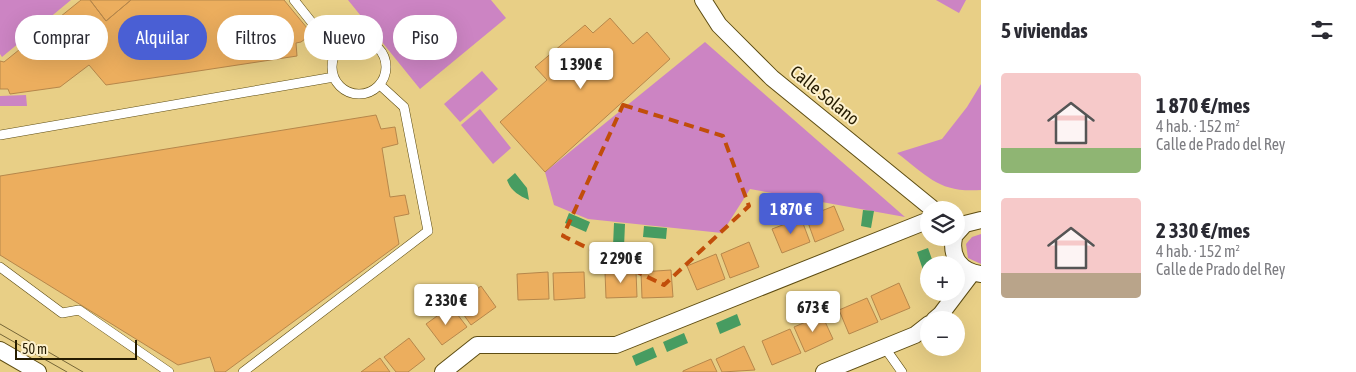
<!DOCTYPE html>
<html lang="es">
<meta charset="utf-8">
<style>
:root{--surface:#fff;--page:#f7f7f7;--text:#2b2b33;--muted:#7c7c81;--accent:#4a5fd4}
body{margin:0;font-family:"Asap Condensed",sans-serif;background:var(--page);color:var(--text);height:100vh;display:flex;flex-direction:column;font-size:19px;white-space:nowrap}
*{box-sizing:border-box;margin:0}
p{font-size:16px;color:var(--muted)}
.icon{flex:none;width:28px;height:28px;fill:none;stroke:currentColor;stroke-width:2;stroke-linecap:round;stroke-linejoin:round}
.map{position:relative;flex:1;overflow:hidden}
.sheet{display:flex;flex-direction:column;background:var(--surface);width:375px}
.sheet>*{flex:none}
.guide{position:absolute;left:15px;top:15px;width:475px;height:45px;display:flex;gap:10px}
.tools{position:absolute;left:920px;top:201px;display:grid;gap:10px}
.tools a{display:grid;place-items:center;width:45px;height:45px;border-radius:50%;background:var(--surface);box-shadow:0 5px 20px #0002;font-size:25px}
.scale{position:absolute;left:15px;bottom:12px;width:122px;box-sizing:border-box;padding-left:5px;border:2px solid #261c00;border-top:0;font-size:14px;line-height:18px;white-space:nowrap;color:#261c00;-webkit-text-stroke:4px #fdf1cd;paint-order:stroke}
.price{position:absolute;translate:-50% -42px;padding:0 11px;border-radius:5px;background:#fff;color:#222;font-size:16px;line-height:32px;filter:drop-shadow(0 1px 2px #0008)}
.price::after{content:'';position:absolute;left:50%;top:30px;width:15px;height:11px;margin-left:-8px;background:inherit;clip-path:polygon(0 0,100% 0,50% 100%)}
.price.current{background:var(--accent);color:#fff}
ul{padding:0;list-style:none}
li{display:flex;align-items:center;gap:15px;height:125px;padding:0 20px}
li span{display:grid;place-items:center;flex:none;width:140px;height:100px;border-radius:5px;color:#555}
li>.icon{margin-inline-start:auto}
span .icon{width:60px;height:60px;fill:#fffc;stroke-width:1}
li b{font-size:21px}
h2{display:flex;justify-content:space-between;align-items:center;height:60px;padding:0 20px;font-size:21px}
.tag{padding:0 18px;border-radius:22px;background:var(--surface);box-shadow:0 5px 20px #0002;font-size:18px;line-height:45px}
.tag.current{background:var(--accent);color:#fff}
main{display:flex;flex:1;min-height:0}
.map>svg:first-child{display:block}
</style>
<main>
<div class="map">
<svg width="981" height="372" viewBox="0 0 981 372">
<rect width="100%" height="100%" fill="#e8cf86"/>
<!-- green -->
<path fill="#cc84c3" d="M0 0H71L2 57 0 54Z
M348 0H491L506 18 420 89Z
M936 0H966L959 13Z
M705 42 905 217 750 189 722 233 588 219 554 205 545 172Z
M482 71 498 89 460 122 444 104Z
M981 84V190C939 193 929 177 897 153L942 139 967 107Z
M26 95 27 106H0V96Z
M480 109 511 148 493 164 461 125Z
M981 234V264L968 258 966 244 972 237Z"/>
<!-- water -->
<path fill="#479c61" d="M515 173 527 188 529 200C518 195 511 191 507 180Z
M779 195 790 197 796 213 786 217Z
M863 210 874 211 871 228 861 226Z
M569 213 590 222 586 232 565 223Z
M614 223 625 224 624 247 613 246Z
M644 226 667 228 666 239 643 237Z
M928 248 934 265H929V275L925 276 917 252Z
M737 314 741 325 720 334 716 323Z
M684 333 688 343 667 352 663 342Z
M653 347 657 357 636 366 632 356Z"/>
<!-- building -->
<path fill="#ecae5e" stroke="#b6874b" d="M81 0H90L106 21 131 0H284L312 34 301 42 296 43 297 56 106 85 89 65 60 87 10 94 8 89H0V61L4 62Z
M90 0H131L106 21Z
M610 18 633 44 647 32 670 59 545 172 500 122 547 80 535 67 585 25 593 33Z
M376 115 381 129 395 127 398 144 382 148 390 197 405 195 409 214 394 217 399 244 225 372H215L210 357 178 365 0 255V176Z
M834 206 844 230 815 242 806 217Z
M801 218 810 242 782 253 772 229Z
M749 242 759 267 730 278 721 254Z
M716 254 725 279 697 290 687 266Z
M671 270 673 297 642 298 641 272Z
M636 271 637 297 606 298 605 272Z
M548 272 549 299 518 300 517 274Z
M584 272 585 298 554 300 553 273Z
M899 283 910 308 881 320 871 296Z
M481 286 496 307 471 325 456 304Z
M867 298 878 322 849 334 839 310Z
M451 306 467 327 442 345 426 324Z
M822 315 833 339 805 352 794 327Z
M790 329 801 353 772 365 762 341Z
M409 338 425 359 408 372H396L384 357Z
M744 346 755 370 722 372 716 359Z
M380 358 390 372H361Z
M711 359 717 372H683V371Z"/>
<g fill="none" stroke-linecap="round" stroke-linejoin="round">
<defs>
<path id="service" d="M294 0 336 53
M332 67a27 27 0 1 1 54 0a27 27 0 1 1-54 0Z
M0 135 334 77
M0 267 62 313 79 310 169 372
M885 348 902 372
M243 372 428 231 404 107 380 85"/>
<path id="minor" d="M703 0 719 25 772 78 934 210
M956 234 965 224 981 220
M954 238C950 257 961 272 981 274
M934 320 941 314 972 273
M0 350 38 372
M443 372 477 345H616L929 220
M824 372 915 335 929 324"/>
</defs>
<!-- service casing -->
<use href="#service" stroke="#5e4d13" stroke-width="10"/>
<!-- minor casing -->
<use href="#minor" stroke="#5e4d13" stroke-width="18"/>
<!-- service -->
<use href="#service" stroke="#fff" stroke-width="9"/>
<!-- minor -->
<use href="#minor" stroke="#fff" stroke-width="16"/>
<!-- tram -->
<path stroke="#756536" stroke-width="1" d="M0 324 83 372
M0 334 67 372"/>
</g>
<!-- marked area -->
<path fill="none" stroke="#c14d0a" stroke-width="4" stroke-dasharray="10 6" stroke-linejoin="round" d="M623 105 723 136 749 206 664 285 563 236Z"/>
<g text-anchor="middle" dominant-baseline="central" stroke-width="4" stroke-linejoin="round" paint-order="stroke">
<!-- street labels -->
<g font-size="18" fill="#261c00" stroke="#fdf1cd">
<text transform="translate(825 95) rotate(39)">Calle Solano</text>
</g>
</g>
</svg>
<div class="tools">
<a><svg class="icon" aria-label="layers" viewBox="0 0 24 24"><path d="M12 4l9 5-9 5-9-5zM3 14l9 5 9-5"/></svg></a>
<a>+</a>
<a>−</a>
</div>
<div class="scale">50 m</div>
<b class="price" style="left:581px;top:90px">1 390 €</b>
<b class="price current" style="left:791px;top:235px">1 870 €</b>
<b class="price" style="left:621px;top:284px">2 290 €</b>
<b class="price" style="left:446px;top:326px">2 330 €</b>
<b class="price" style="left:813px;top:333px">673 €</b>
<div class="guide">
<a class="tag">Comprar</a>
<a class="tag current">Alquilar</a>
<a class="tag">Filtros</a>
<a class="tag">Nuevo</a>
<a class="tag">Piso</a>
</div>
</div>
<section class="sheet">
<h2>5 viviendas<svg class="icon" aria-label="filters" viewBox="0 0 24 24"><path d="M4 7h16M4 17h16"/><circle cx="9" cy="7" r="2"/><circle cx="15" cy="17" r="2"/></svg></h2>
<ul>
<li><span style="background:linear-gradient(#f6c9c9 75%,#8fb573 0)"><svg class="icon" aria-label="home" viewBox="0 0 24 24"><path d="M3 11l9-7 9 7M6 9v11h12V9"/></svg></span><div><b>1 870 €/mes</b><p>4 hab. · 152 m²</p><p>Calle de Prado del Rey</p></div></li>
<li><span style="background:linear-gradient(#f6c9c9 75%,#b9a48a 0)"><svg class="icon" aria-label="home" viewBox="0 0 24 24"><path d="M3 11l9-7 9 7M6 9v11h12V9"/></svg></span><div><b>2 330 €/mes</b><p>4 hab. · 152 m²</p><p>Calle de Prado del Rey</p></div></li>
</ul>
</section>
</main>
